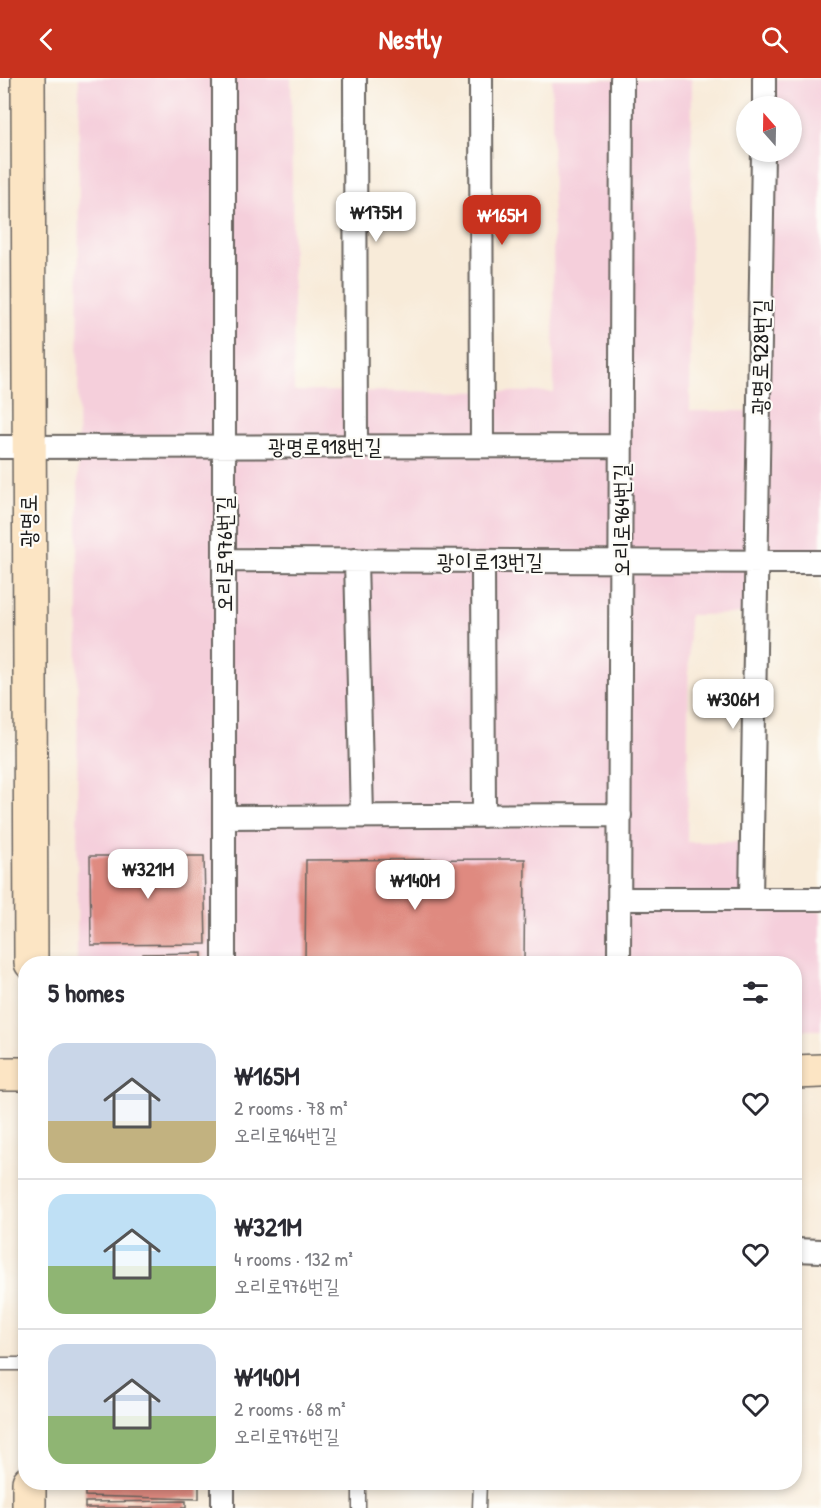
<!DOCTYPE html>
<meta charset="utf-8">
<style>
:root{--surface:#fff;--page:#f2f2f3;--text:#2b2b33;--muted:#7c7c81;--line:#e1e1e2;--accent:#c8321e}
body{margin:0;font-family:"Patrick Hand","Poor Story",sans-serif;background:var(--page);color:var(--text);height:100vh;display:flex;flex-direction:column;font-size:22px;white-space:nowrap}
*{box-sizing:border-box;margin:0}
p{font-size:20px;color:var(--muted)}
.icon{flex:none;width:33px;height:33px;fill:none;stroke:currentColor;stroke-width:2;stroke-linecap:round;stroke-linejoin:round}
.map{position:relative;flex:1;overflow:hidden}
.sheet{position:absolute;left:18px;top:878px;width:784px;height:534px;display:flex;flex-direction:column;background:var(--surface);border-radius:24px;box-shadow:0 3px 9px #0003}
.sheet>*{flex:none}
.needle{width:39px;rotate:340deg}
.tools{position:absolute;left:736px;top:18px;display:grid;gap:12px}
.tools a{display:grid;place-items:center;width:66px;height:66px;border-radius:50%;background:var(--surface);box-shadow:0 3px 9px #0003;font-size:30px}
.price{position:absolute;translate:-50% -51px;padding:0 14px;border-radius:12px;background:#fff;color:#222;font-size:20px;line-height:39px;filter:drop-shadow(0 2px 3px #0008)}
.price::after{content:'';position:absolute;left:50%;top:36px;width:18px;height:14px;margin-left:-9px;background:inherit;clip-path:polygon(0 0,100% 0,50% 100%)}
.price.selected{background:var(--accent);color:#fff}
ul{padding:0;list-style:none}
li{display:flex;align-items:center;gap:18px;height:150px;padding:0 30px}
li+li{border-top:2px solid var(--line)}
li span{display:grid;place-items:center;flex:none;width:168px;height:120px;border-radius:18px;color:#555}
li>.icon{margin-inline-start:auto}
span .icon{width:72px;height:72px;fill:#fffc;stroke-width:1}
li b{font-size:26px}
h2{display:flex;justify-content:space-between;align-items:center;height:72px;padding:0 30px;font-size:26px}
header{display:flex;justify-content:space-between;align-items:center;height:78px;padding:0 30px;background:var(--accent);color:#fff;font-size:27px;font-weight:700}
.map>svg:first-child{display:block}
</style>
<header><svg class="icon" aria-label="back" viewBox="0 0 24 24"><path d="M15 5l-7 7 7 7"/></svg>Nestly<svg class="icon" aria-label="search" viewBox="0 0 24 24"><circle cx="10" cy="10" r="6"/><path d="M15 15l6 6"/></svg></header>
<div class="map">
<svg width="821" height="1430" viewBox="0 0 821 1430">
<rect width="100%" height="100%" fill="#fdfcf7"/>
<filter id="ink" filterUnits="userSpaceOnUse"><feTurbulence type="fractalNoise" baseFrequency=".0167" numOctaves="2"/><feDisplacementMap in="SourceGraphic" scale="12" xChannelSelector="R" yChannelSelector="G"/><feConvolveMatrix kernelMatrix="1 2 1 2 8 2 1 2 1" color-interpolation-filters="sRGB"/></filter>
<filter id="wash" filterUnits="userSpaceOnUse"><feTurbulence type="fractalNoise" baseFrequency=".008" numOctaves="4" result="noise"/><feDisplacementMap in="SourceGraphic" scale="24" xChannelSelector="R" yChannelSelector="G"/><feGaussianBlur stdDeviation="1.35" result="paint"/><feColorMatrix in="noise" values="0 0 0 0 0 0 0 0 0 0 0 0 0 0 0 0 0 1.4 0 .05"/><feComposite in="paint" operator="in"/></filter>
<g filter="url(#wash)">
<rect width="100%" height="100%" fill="#f8ebd9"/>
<!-- built -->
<path fill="#f5cfdb" d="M79 0H291L294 313 554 314 552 1H692L690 333H747L746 536 689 537 687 764H744V833H821V952H795V885H77Z
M773 1H821V477H764L771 74H792V28H772Z"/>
<g id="blocks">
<!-- building -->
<path fill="#df8a80" d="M90 778H204L206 866 91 867Z
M525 781 524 885H305L306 782Z
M202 875V885H143V876Z
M85 1404H199V1421L85 1418Z
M186 1423V1430H85V1424Z"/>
</g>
</g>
<g filter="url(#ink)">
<use href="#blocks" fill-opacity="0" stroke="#69645e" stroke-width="1.5"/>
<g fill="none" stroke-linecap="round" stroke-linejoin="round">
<defs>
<path id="lane" d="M0 1286H26
M359 1430V1404
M479 1430 480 1404"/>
<path id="street" d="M355 0 356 368
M481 0 482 368
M764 28V0
M0 369 621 368
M224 482 821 484
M356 482 362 738
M483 483 484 738
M224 739 620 737
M619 821H821
M751 821 763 74
M224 885V0
M619 885 622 0
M795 1172 821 1173
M223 1430V1404"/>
<path id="secondary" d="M28 0 31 885
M795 994 821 993
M0 996H26
M29 1430V1404"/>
</defs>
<!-- lane casing -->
<use href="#lane" stroke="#69645e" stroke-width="15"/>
<!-- street casing -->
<use href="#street" stroke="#69645e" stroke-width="26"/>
<!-- secondary casing -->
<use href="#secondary" stroke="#69645e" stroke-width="36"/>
<!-- lane -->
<use href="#lane" stroke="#fff" stroke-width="12"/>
<!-- street -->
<use href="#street" stroke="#fff" stroke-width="22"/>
<!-- secondary -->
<use href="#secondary" stroke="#fce5c4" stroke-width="33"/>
</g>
</g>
<g text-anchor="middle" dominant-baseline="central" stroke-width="4.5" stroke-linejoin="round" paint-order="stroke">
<!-- street labels -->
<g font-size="22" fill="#1c1c1c" stroke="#fdfcf7">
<text transform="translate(760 279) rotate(-89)">광명로928번길</text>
<text x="325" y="368">광명로918번길</text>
<text transform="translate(621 442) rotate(-90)">오리로964번길</text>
<text transform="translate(28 443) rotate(-90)">광명로</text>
<text transform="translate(224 476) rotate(-90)">오리로976번길</text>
<text x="490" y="483">광이로13번길</text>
</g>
</g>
</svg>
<div class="tools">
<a><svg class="needle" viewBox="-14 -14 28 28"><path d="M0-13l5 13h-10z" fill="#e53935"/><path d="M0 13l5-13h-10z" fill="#7c7c81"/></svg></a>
</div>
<b class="price" style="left:376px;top:165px">₩175M</b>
<b class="price selected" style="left:502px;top:168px">₩165M</b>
<b class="price" style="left:733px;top:652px">₩306M</b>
<b class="price" style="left:148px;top:822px">₩321M</b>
<b class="price" style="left:415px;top:833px">₩140M</b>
<section class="sheet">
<h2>5 homes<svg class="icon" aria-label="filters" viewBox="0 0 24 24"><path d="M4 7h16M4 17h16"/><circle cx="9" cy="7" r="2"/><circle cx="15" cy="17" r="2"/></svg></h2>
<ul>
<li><span style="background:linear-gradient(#c9d6e8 65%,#c2b280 0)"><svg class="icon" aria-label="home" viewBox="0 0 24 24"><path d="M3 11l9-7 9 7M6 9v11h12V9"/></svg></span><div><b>₩165M</b><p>2 rooms · 78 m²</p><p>오리로964번길</p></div><svg class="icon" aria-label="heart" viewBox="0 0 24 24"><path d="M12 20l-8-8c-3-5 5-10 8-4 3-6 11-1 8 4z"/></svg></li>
<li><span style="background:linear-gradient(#bfe0f5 60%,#8fb573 0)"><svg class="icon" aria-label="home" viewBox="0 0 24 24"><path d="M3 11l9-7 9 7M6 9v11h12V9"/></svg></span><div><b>₩321M</b><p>4 rooms · 132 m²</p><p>오리로976번길</p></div><svg class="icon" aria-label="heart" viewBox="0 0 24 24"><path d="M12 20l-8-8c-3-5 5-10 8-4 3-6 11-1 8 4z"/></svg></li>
<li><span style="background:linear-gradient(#c9d6e8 60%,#8fb573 0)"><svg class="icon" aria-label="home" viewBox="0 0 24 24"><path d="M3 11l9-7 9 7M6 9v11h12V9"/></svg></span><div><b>₩140M</b><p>2 rooms · 68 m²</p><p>오리로976번길</p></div><svg class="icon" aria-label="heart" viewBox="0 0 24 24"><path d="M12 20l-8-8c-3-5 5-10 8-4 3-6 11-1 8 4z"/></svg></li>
</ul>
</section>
</div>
